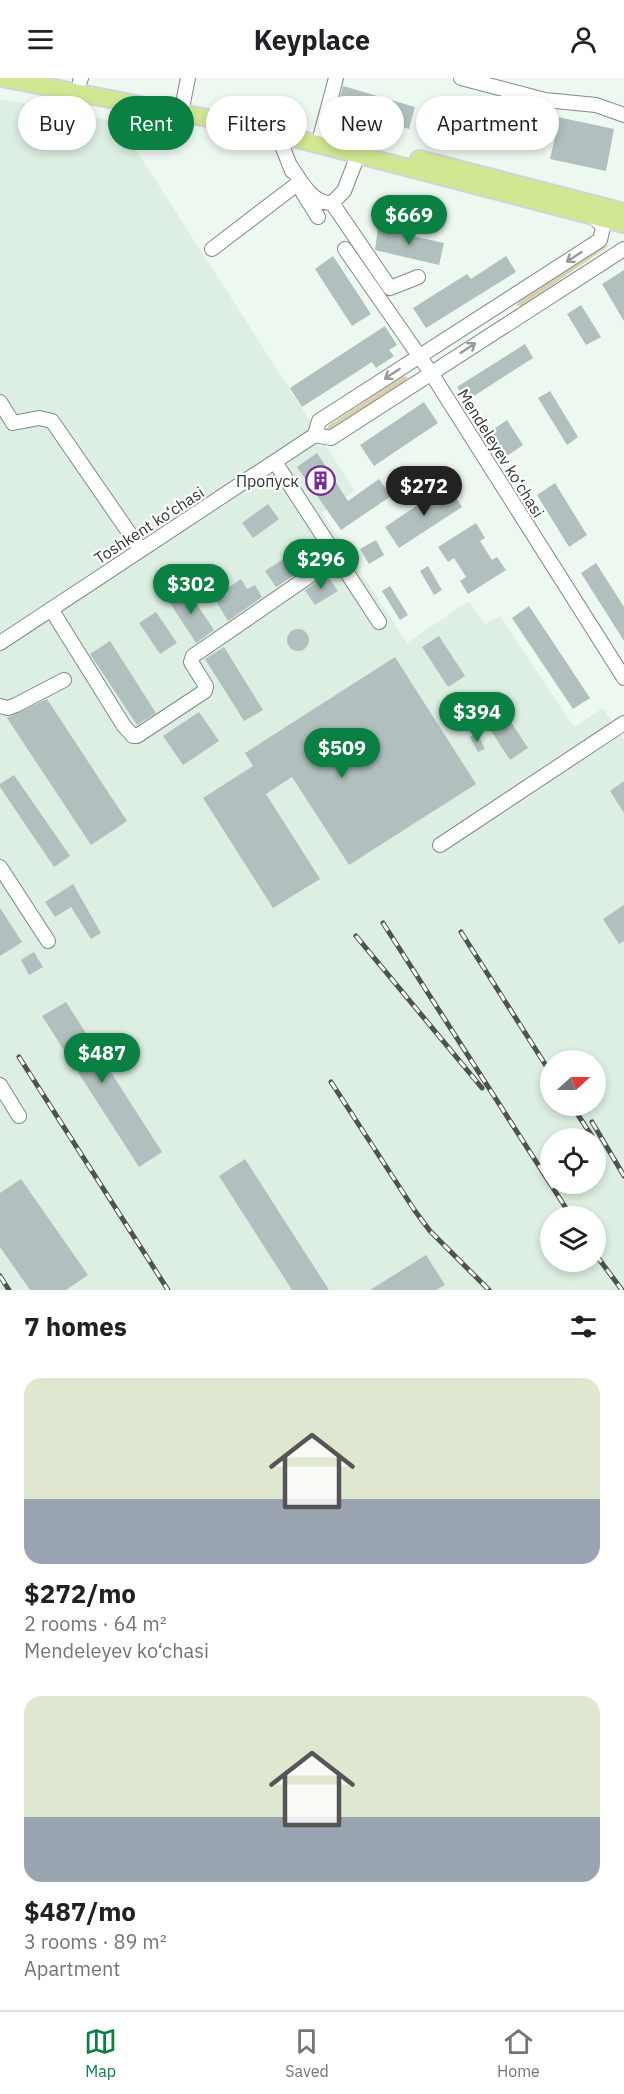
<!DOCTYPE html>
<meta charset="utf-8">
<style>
:root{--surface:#fff;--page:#f6f6f6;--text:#202124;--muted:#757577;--line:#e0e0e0;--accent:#0b8043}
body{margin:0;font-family:"IBM Plex Sans",sans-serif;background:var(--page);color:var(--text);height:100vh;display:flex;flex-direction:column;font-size:22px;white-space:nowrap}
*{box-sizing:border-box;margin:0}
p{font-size:20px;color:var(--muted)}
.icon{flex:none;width:33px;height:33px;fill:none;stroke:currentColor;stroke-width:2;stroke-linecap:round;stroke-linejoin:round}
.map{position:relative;height:1212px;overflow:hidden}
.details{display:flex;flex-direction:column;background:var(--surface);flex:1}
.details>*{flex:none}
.banner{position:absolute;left:18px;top:18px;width:588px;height:54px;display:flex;gap:12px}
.needle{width:39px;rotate:69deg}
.fabs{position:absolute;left:540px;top:972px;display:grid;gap:12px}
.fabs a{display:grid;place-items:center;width:66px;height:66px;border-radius:50%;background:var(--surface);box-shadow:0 3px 9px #0003;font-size:30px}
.price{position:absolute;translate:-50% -51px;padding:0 14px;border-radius:21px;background:var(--accent);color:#fff;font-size:20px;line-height:39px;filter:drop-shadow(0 2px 3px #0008)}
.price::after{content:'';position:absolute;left:50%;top:36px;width:18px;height:14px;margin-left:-9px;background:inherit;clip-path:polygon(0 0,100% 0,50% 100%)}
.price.active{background:#222;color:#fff}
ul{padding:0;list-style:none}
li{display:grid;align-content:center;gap:12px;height:318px;padding:0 24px}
li span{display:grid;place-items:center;height:186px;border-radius:18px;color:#555}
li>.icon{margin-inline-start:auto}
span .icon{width:108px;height:108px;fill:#fffc;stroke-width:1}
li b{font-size:26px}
h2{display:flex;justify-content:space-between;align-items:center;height:72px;padding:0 24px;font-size:26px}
.chip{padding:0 21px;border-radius:27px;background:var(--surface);box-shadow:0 3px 9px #0003;font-size:21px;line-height:54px}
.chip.active{background:var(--accent);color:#fff}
header{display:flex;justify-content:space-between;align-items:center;height:78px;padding:0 24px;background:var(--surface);font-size:27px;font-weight:700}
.tabs{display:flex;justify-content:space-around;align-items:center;height:84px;border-top:2px solid var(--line);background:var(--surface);font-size:16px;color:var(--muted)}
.tabs a{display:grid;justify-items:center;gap:3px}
.tabs .active{color:var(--accent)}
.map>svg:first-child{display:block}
</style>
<header><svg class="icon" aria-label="menu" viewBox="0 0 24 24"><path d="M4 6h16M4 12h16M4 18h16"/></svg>Keyplace<svg class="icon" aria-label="person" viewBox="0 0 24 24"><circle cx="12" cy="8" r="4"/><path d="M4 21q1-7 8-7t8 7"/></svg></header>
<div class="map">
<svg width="624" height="1212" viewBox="0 0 624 1212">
<rect width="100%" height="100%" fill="#edf8f0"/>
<!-- built -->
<path fill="#dcefe2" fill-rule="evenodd" d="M0 21 118 44 355 413 322 435 407 565 469 523 485 547 500 538 574 649 603 630 624 662V1212H0ZM550 982H596V1028H550ZM550 1060H596V1106H550ZM550 1138H596V1184H550Z"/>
<!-- green -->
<path fill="#dbcfaf" d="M610 167 522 228H516L519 224 598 171Z
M403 298 408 299 406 303 331 352 326 353 328 348Z"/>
<!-- building -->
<path fill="#b1c0be" d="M343 8 415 29 409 51 337 30Z
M428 36 484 50 480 67 424 53Z
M553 38 614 51 606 93 550 81 557 50 551 49Z
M378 150 444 165 439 187 375 172Z
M333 178 371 236 352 248 315 191Z
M506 178 516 194 426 250 413 230 467 196 471 201Z
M624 192V243L602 206Z
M581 227 601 259 586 267 567 236Z
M385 248 397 267 389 272 394 278 376 290 372 284 302 329 290 310Z
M525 266 533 280 466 323 457 309Z
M550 313 578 359 567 367 538 320Z
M424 324 438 345 374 388 360 367Z
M507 342 523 367 507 378 491 353Z
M317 375 348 423 379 401 391 418 341 452 297 389Z
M555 405 587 457 569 469 537 417Z
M448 407 462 429 399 470 385 449Z
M268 426 279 441 253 460 242 445Z
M476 445 485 460 480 463 492 482 497 479 506 492 468 516 460 503 466 499 454 480 448 484 438 469Z
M376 462 384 477 369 486 360 471Z
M304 468 314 484 276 509 265 493Z
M596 485 624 529V563L581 495Z
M428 488 442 512 434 517 420 493Z
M327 497 338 513 315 527 305 512Z
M241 501 247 511 255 507 262 519 228 543 216 523 228 516 225 512Z
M390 508 408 537 400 542 382 513Z
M186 510 214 552 196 565 168 522Z
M529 528 590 620 573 631 512 540Z
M156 534 177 565 160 576 139 545Z
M287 562a11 11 0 1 1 22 0a11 11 0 1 1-22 0Z
M439 558 465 598 448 609 422 569Z
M110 563 156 635 137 647 90 576Z
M224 569 263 632 244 643 205 581Z
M395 579 476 706 349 787 292 699 266 716 320 801 273 830 203 720 253 688 245 675Z
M47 621 127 743 91 767 7 640Z
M496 621 528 670 510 682 478 633Z
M199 634 219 663 183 687 163 658Z
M477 655 485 671 478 674 470 659Z
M14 697 70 778 54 789 0 709V706Z
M624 703V735L610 713Z
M73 806 101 855 91 861 71 829 55 839 45 824Z
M624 827V863L619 866 603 841Z
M0 830 22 864 0 878Z
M34 874 43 889 29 897 21 882Z
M66 924 162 1074 139 1089 42 938Z
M245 1081 329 1212H292L219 1098Z
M21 1101 88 1197 66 1212H30L0 1169V1115Z
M426 1177 445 1207 436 1212H370Z"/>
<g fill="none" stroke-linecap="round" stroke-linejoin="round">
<defs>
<path id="minor" d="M461 0 545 22 596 27 624 37
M80 3 81 0
M181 35 188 0
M321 56 336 0
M287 59 283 70 292 93
M289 86C300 101 311 126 332 125L344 113 358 77
M303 115 318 139
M332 125 390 210 418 199
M594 139 603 149 600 162 319 343 315 357 331 360 624 171
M212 171 297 106
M345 171 431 295 624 600
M0 324 13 345 39 340 52 343 141 472
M275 384 379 544
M51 531 124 648 133 658H137L205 613 206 608 191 584 193 578 337 479
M0 565 315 357
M0 628 8 630 16 627 64 602
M440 767 624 645
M0 789 48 863
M0 1007 19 1038"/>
<path id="major" d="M2 0 248 48 624 146
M419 81 624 134"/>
</defs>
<!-- minor casing -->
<use href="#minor" stroke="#7f8a82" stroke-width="16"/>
<!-- major casing -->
<use href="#major" stroke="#d2d3d2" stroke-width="20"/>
<!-- minor -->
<use href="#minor" stroke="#fff" stroke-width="14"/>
<!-- major -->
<use href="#major" stroke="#d1e893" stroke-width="16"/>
<defs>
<path id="rail" d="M383 845 571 1138
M461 854 550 994
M356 858 482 1010
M19 979 168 1212
M331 1004 415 1133 430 1153 489 1212
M572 1028 592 1058
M592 1044 624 1098
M596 1177 622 1212
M0 1198 9 1212"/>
</defs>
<!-- rail casing -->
<use href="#rail" stroke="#4d534e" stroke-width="5"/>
<!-- rail -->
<use href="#rail" stroke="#fff" stroke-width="3" stroke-dasharray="9" stroke-linecap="butt"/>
</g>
<!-- one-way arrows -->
<defs><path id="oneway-shaft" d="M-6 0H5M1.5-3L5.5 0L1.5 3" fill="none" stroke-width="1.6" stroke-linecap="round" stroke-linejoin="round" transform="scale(1.5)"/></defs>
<g stroke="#989a98">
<use href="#oneway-shaft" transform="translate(574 179) rotate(147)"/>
<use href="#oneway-shaft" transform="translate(468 270) rotate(-33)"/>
<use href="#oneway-shaft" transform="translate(392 296) rotate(147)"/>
</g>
<!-- icons -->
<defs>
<symbol id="building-ring" viewBox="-11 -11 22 22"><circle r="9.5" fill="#fff" stroke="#7b2a9a" stroke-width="1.5"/><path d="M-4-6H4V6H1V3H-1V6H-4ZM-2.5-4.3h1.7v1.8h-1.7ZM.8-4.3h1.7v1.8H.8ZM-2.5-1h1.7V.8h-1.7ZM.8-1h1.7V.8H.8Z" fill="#7b2a9a"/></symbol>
</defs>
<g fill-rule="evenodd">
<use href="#building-ring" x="304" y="386" width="33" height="33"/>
</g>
<g text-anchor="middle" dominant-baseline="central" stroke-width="4.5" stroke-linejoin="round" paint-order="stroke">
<!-- street labels -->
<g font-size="16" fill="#313632" stroke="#fff">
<text transform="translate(501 375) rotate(58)">Mendeleyev ko‘chasi</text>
<text transform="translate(149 447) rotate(-33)">Toshkent ko‘chasi</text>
</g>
<!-- poi labels -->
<g font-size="16" fill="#313632" stroke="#fff" text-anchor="end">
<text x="299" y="403">Пропуск</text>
</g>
</g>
</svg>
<div class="fabs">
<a><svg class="needle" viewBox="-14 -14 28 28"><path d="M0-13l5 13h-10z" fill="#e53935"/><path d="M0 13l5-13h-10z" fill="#757577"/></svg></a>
<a><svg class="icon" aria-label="locate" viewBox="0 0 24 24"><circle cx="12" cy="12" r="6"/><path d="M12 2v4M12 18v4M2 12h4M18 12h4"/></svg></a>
<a><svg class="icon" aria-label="layers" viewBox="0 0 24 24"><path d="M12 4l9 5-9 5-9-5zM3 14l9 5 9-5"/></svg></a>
</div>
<b class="price" style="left:409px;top:168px">$669</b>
<b class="price active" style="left:424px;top:439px">$272</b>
<b class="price" style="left:321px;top:512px">$296</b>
<b class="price" style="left:191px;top:537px">$302</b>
<b class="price" style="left:477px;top:665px">$394</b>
<b class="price" style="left:342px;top:701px">$509</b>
<b class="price" style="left:102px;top:1006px">$487</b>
<div class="banner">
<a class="chip">Buy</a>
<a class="chip active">Rent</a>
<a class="chip">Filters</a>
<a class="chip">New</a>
<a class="chip">Apartment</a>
</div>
</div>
<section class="details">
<h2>7 homes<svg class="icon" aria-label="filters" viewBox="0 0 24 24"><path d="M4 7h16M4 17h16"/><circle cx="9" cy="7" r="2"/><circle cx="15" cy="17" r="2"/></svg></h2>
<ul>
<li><span style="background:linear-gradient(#dfe7d0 65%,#9aa5b1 0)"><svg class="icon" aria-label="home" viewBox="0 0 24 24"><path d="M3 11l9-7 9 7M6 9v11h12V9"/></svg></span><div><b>$272/mo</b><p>2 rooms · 64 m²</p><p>Mendeleyev ko‘chasi</p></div></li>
<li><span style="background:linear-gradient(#dfe7d0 65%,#9aa5b1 0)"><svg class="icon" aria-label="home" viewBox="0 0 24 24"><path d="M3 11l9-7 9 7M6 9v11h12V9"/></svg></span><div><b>$487/mo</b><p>3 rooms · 89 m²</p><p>Apartment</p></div></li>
</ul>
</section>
<nav class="tabs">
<a class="active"><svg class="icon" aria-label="map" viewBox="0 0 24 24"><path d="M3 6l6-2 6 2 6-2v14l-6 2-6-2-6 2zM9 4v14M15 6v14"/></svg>Map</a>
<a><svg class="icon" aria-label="saved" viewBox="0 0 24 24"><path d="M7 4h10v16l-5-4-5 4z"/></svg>Saved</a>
<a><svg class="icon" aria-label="home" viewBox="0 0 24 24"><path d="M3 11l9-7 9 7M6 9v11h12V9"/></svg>Home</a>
</nav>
